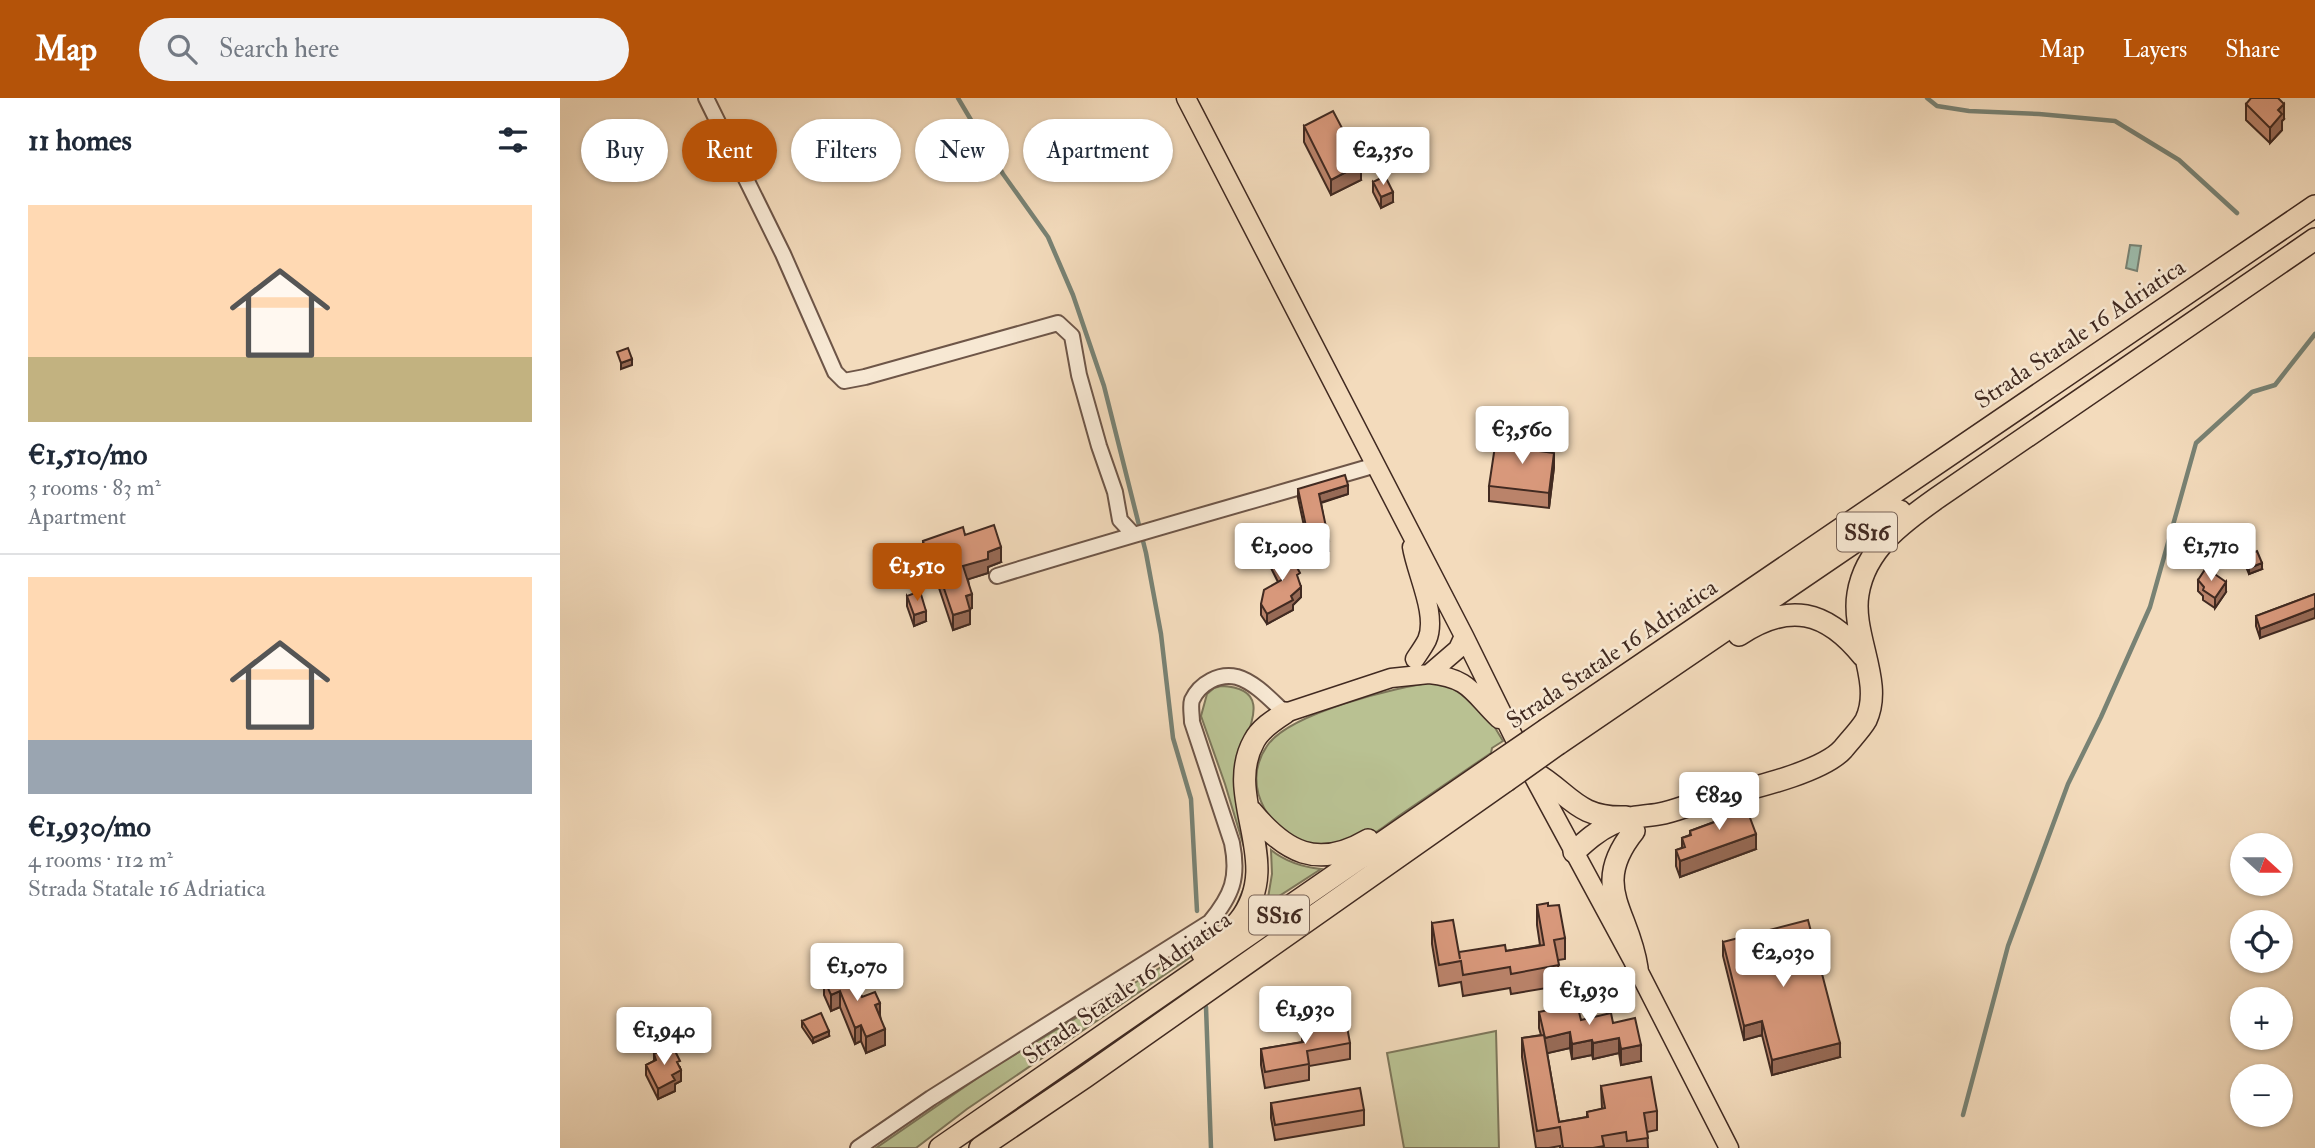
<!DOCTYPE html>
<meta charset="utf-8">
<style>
:root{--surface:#fff;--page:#f2f2f3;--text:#1f2937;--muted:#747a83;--line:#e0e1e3;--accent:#b45309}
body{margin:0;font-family:"IM FELL Double Pica",serif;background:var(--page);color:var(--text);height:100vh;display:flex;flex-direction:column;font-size:26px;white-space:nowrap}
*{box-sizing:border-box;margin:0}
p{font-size:23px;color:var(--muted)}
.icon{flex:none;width:38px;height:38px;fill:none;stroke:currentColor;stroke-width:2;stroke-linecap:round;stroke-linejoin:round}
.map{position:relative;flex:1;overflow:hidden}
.drawer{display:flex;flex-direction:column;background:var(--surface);width:560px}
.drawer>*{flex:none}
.banner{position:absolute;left:21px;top:21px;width:665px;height:63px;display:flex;gap:14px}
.needle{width:46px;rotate:111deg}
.buttons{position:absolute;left:1670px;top:735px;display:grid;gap:14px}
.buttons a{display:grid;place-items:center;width:63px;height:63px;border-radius:50%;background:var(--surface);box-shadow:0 2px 5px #0004;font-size:35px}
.price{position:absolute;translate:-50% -60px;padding:0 16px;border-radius:7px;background:#fff;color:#222;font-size:23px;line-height:46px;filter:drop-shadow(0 2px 4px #0008)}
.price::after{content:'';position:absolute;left:50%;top:42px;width:21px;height:16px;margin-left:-10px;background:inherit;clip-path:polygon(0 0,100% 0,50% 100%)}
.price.active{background:var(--accent);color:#fff}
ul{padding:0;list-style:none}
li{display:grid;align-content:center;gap:14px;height:371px;padding:0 28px}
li+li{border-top:2px solid var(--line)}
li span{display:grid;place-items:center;height:217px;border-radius:0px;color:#555}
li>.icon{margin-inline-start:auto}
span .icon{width:126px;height:126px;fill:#fffc;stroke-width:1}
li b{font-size:30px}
h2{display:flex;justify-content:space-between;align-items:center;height:84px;padding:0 28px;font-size:30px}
.chip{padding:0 24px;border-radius:32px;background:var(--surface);box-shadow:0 2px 5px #0004;font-size:24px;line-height:63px}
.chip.active{background:var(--accent);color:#fff}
header{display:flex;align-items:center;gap:42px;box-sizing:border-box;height:98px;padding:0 35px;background:var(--accent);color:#fff}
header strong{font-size:33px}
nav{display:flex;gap:38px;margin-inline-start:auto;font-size:24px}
.search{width:490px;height:63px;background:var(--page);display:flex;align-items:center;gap:18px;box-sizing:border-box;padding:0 24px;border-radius:38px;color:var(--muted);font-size:26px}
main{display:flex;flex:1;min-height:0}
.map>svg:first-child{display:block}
</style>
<header>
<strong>Map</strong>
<div class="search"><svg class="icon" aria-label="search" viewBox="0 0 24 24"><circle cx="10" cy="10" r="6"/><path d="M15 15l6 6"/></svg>Search here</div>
<nav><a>Map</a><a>Layers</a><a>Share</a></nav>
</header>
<main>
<section class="drawer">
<h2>11 homes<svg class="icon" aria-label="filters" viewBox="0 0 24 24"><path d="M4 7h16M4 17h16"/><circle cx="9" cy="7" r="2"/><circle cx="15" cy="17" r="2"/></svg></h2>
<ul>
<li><span style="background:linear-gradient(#ffd9b3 70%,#c2b280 0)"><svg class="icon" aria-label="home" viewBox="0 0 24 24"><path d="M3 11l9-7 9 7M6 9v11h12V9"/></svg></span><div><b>€1,510/mo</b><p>3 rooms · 83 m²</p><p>Apartment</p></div></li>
<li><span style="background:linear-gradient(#ffd9b3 75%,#9aa5b1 0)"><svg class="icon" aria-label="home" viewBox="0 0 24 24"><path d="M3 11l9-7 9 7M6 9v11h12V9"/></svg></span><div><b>€1,930/mo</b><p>4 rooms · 112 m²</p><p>Strada Statale 16 Adriatica</p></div></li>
</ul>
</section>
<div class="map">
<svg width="1755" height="1050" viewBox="0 0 1755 1050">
<rect width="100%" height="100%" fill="#f3dbbc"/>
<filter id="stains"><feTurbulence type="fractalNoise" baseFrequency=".00286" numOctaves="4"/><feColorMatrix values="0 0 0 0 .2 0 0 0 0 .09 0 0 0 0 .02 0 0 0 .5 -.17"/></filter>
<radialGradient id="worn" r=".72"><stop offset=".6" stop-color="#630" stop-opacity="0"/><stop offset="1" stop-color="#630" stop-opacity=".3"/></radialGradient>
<!-- green -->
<path fill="#b9c192" stroke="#7d765a" stroke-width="2" d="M875 584 900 591 934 628 943 643 932 650 931 655C902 675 872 695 843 715 831 723 817 736 803 741 794 745 764 752 756 750 713 739 678 690 707 648 729 615 836 589 875 584Z
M661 588C725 590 675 647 675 680 676 699 683 714 689 732 699 760 695 795 678 819 670 831 658 839 647 848L407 1011 356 1050H316L432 970 628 853 667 823 675 811 686 785 687 759 665 686 641 618 647 596 654 590Z
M711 752C726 764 742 769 761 771L707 806 712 776Z
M936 933 939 1050H844L827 955Z"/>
<!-- water -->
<path fill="#9dbcab" stroke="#788274" stroke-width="2" d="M1570 147 1581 148 1577 173 1566 170Z"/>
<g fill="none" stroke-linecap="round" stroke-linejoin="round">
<!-- stream -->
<path stroke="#788274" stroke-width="4.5" d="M398 0 443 76 488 139 513 197 544 288 586 455 601 536 613 640 631 701 637 813
M1367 0 1377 8 1409 13 1479 16 1555 23 1619 62 1677 115
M646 909 651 1050
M1403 1017 1448 848 1508 686 1541 619 1590 509 1636 345 1692 294 1715 287 1755 236"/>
<defs>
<path id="minor" d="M146 0 223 156 275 274 284 283 305 279 498 225 512 238 519 277 539 348 555 394 560 422 573 436
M437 478C563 439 689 404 816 367
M298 1050 371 1000 650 824C672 797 679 780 672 745L632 624C632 617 630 608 632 602 640 585 659 575 677 579 695 584 712 603 725 615"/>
<path id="major" d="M626 0 904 538 970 672 1077 870 1169 1050
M852 449C856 475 878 517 867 542 864 548 859 555 855 561
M869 576C910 580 912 595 939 621
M725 615 831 580 869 576 898 551 904 538"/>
<path id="highway" d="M1179 537C1229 504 1266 512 1303 558
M987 631 1755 108
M998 646 1340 413
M970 672C1010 694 1015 721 1066 719
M691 713C725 754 757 772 808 742
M1074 733C1029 789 1069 813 1077 870
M1014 754C1026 743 1037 733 1052 726 1068 718 1082 719 1099 716 1112 714 1126 708 1139 704 1174 694 1260 677 1283 651 1290 642 1301 631 1306 622 1324 584 1291 537 1298 496 1305 451 1343 424 1377 400L1755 141
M642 855C654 845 669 835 679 823 726 764 662 700 694 643 700 631 714 622 725 615
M380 1050 936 666
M420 1050 525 979 946 683"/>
</defs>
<!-- minor casing -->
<use href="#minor" stroke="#6e5648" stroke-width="18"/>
<!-- major casing -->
<use href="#major" stroke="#412a21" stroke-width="21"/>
<!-- highway casing -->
<use href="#highway" stroke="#412a21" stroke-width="24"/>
<!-- minor -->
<use href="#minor" stroke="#f7e8d3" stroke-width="14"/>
<!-- major -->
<use href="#major" stroke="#f3dbbc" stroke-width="18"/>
<!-- highway -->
<use href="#highway" stroke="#f3dbbc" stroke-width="21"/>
<defs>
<path id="highway-bridge" d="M936 666 987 631
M946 683 998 646"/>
</defs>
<!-- highway-bridge casing -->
<use href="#highway-bridge" stroke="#412a21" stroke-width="24" stroke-linecap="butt"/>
<!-- highway-bridge -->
<use href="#highway-bridge" stroke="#f3dbbc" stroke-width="21"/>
</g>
<!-- wall -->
<path fill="#ba836a" stroke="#412a21" stroke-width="2" d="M1686 6 1724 21 1722 23V32L1710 45 1686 22Z
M744 28 801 82 771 97 744 44Z
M813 84 833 104 821 110 813 94Z
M979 353 994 369 989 410 929 403V388Z
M738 391 788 396 761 405 769 453 750 456 738 400Z
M405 437 441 464 428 469V475L408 481 412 510 410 511V526L393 532 375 478 370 480 363 457V443Z
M708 453 740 486 741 499 733 507V512L707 526 701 517V506L718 484 708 464Z
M1684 459 1702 471 1689 476 1684 464Z
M1638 482 1666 494 1655 510 1643 502V498L1638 493Z
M1755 496 1700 540 1696 528V518Z
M347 498 366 523 354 528 347 508Z
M1162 709 1196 751 1120 779 1116 768V752L1122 750V740L1130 737V733L1162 721Z
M977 807 988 808 1005 840V861L998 862 999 888 951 896 950 890 903 898 901 884 879 888 872 846V825L899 854 946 853 980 847 977 827Z
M1163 844 1280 959 1212 977 1202 937 1184 942 1163 858Z
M264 881 302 899 320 917 325 947 306 955 301 943 295 946 280 909 271 913 264 897Z
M979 914 1021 922 1053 925 1081 963 1061 967 1059 955 1033 961 1032 957 1012 961 1010 950 987 955 999 1024 1027 1019V1014L1042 1011 1041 988 1097 1013V1032L1087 1034 1088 1050H1000V1048L989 1050H976L962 959V940L981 937 979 930Z
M242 923 269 938 253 945 242 929Z
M742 930 790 945V961L749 968V982L705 990 701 967V951L742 944Z
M94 956 120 969 121 983 115 986V993L98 1001 86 977V967L94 963Z
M711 1005 804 1012V1027L715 1042 711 1020Z"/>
<!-- shaded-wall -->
<path fill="#976a56" stroke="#412a21" stroke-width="2" d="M1724 6V21L1722 23V32L1710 45V30L1718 12Z
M801 66V82L771 97V82Z
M833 94V104L821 110V99Z
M72 261V267L61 271V265Z
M994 355V369L989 410V395Z
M788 387V396L759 405V396Z
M769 443V453L750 456V447Z
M441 449V464L428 469V475L403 483V468L428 454Z
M375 464V478L370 480V466Z
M1702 465V471L1689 476V470Z
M1666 484V494L1655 510V500Z
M741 489V499L733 507V512L707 526V516L731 498Z
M412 496V510L406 512V498Z
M1755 510V520L1700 540V531Z
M410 512V526L393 532V517Z
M366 513V523L354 528V517Z
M1196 736V751L1120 779V763Z
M280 893V909L271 913V897Z
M320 905V921L315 907Z
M1202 923V937L1184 942V928Z
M301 927V943L295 946V930Z
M325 931V947L306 955V939Z
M269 933V938L253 945V940Z
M1010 934V950L984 956V940Z
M1059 940V955L1033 961V945Z
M1032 942V957L1012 961V946Z
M1280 945V959L1212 977V962Z
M1081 947V963L1061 967V951Z
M121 972V983L115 986V993L98 1001V991L112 977Z"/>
<!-- building -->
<path fill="#d8987b" stroke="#412a21" stroke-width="2" d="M1691 0H1718L1724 6 1718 12 1722 16 1710 30 1686 6Z
M773 13 801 66 771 82 744 28Z
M825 78 833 94 821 99 813 84Z
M68 250 72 261 61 265 57 254Z
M952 337 979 341 978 353 994 355 989 395 929 388 935 348 951 350Z
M785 377 788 387 759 396 769 443 750 447 738 391Z
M434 427 441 449 428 454V461L403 468 412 496 406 498 410 512 393 517 375 464 370 466 363 443 403 429 405 437Z
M727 451 740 475 737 477 741 489 731 498 733 502 707 516 701 506 704 492 723 481 708 453 718 454Z
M1697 453 1702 465 1689 470 1684 459Z
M1646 470 1666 484 1655 500 1643 492 1644 489 1638 482Z
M360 493 366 513 354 517 347 498Z
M1755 496V510L1700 531 1696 518Z
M1183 701 1196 736 1120 763 1116 752 1125 749 1122 740 1131 737 1130 733 1166 720 1162 709Z
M988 805V808L999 807 1005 840 994 842 999 867 951 876 950 869 903 877 901 863 879 867 872 825 893 822 900 861 899 854 945 847 946 853 984 847 977 807Z
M1248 822 1280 945 1212 962 1202 923 1184 928 1163 844Z
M290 871 302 899 315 894 320 905 315 907 325 931 306 939 301 927 295 930 280 893 271 897 264 881Z
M1017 906 1021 922 1051 915 1053 925 1075 920 1081 947 1061 951 1059 940 1033 945 1032 942 1012 946 1010 934 985 940 979 914Z
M261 915 269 933 253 940 242 923Z
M786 923 790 945 747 953 749 966 705 974 701 951 744 944 742 930Z
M984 937 999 1024 1028 1019 1027 1014 1045 1010 1041 988 1091 979 1097 1013 1084 1015 1088 1040 1067 1043 1066 1034 1042 1038 1044 1048 1033 1050H1003L1000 1029 977 1033 962 940Z
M112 947 120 963 117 964 121 972 112 977 115 982 98 991 86 967 96 962 94 956Z
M800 990 804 1012 715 1027 711 1005Z"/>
<g text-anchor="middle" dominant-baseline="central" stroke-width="5" stroke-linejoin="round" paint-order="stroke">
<!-- shield labels -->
<g fill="#f7e8d3" stroke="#786356" stroke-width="2">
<rect x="1277" y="414.5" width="60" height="39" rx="5"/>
<rect x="689" y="797.5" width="60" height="39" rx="5"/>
</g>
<g font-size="23" font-weight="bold" fill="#412a21">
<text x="1307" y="434">SS16</text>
<text x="719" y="817">SS16</text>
</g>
<!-- street labels -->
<g font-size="24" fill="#412a21" stroke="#f7e8d3">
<text transform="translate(1520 236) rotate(-34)">Strada Statale 16 Adriatica</text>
<text transform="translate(1052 556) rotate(-34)">Strada Statale 16 Adriatica</text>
<text transform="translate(567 890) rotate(-35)">Strada Statale 16 Adriatica</text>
</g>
</g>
<rect width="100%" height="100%" filter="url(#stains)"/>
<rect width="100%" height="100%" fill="url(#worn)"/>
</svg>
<div class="buttons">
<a><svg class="needle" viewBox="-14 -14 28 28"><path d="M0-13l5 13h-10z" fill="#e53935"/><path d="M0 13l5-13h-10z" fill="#747a83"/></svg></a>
<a><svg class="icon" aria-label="locate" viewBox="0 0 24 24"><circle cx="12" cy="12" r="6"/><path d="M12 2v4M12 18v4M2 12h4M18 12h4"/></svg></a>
<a>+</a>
<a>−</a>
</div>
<b class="price" style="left:823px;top:89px">€2,350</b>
<b class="price" style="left:962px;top:368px">€3,560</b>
<b class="price" style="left:722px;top:485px">€1,000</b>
<b class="price" style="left:1651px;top:485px">€1,710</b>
<b class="price active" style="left:357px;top:505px">€1,510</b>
<b class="price" style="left:1159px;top:734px">€829</b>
<b class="price" style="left:1223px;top:891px">€2,030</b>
<b class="price" style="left:297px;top:905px">€1,070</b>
<b class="price" style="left:1029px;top:929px">€1,930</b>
<b class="price" style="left:745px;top:948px">€1,930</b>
<b class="price" style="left:104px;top:969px">€1,940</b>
<div class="banner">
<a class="chip">Buy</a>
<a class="chip active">Rent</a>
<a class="chip">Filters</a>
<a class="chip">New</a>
<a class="chip">Apartment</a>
</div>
</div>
</main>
